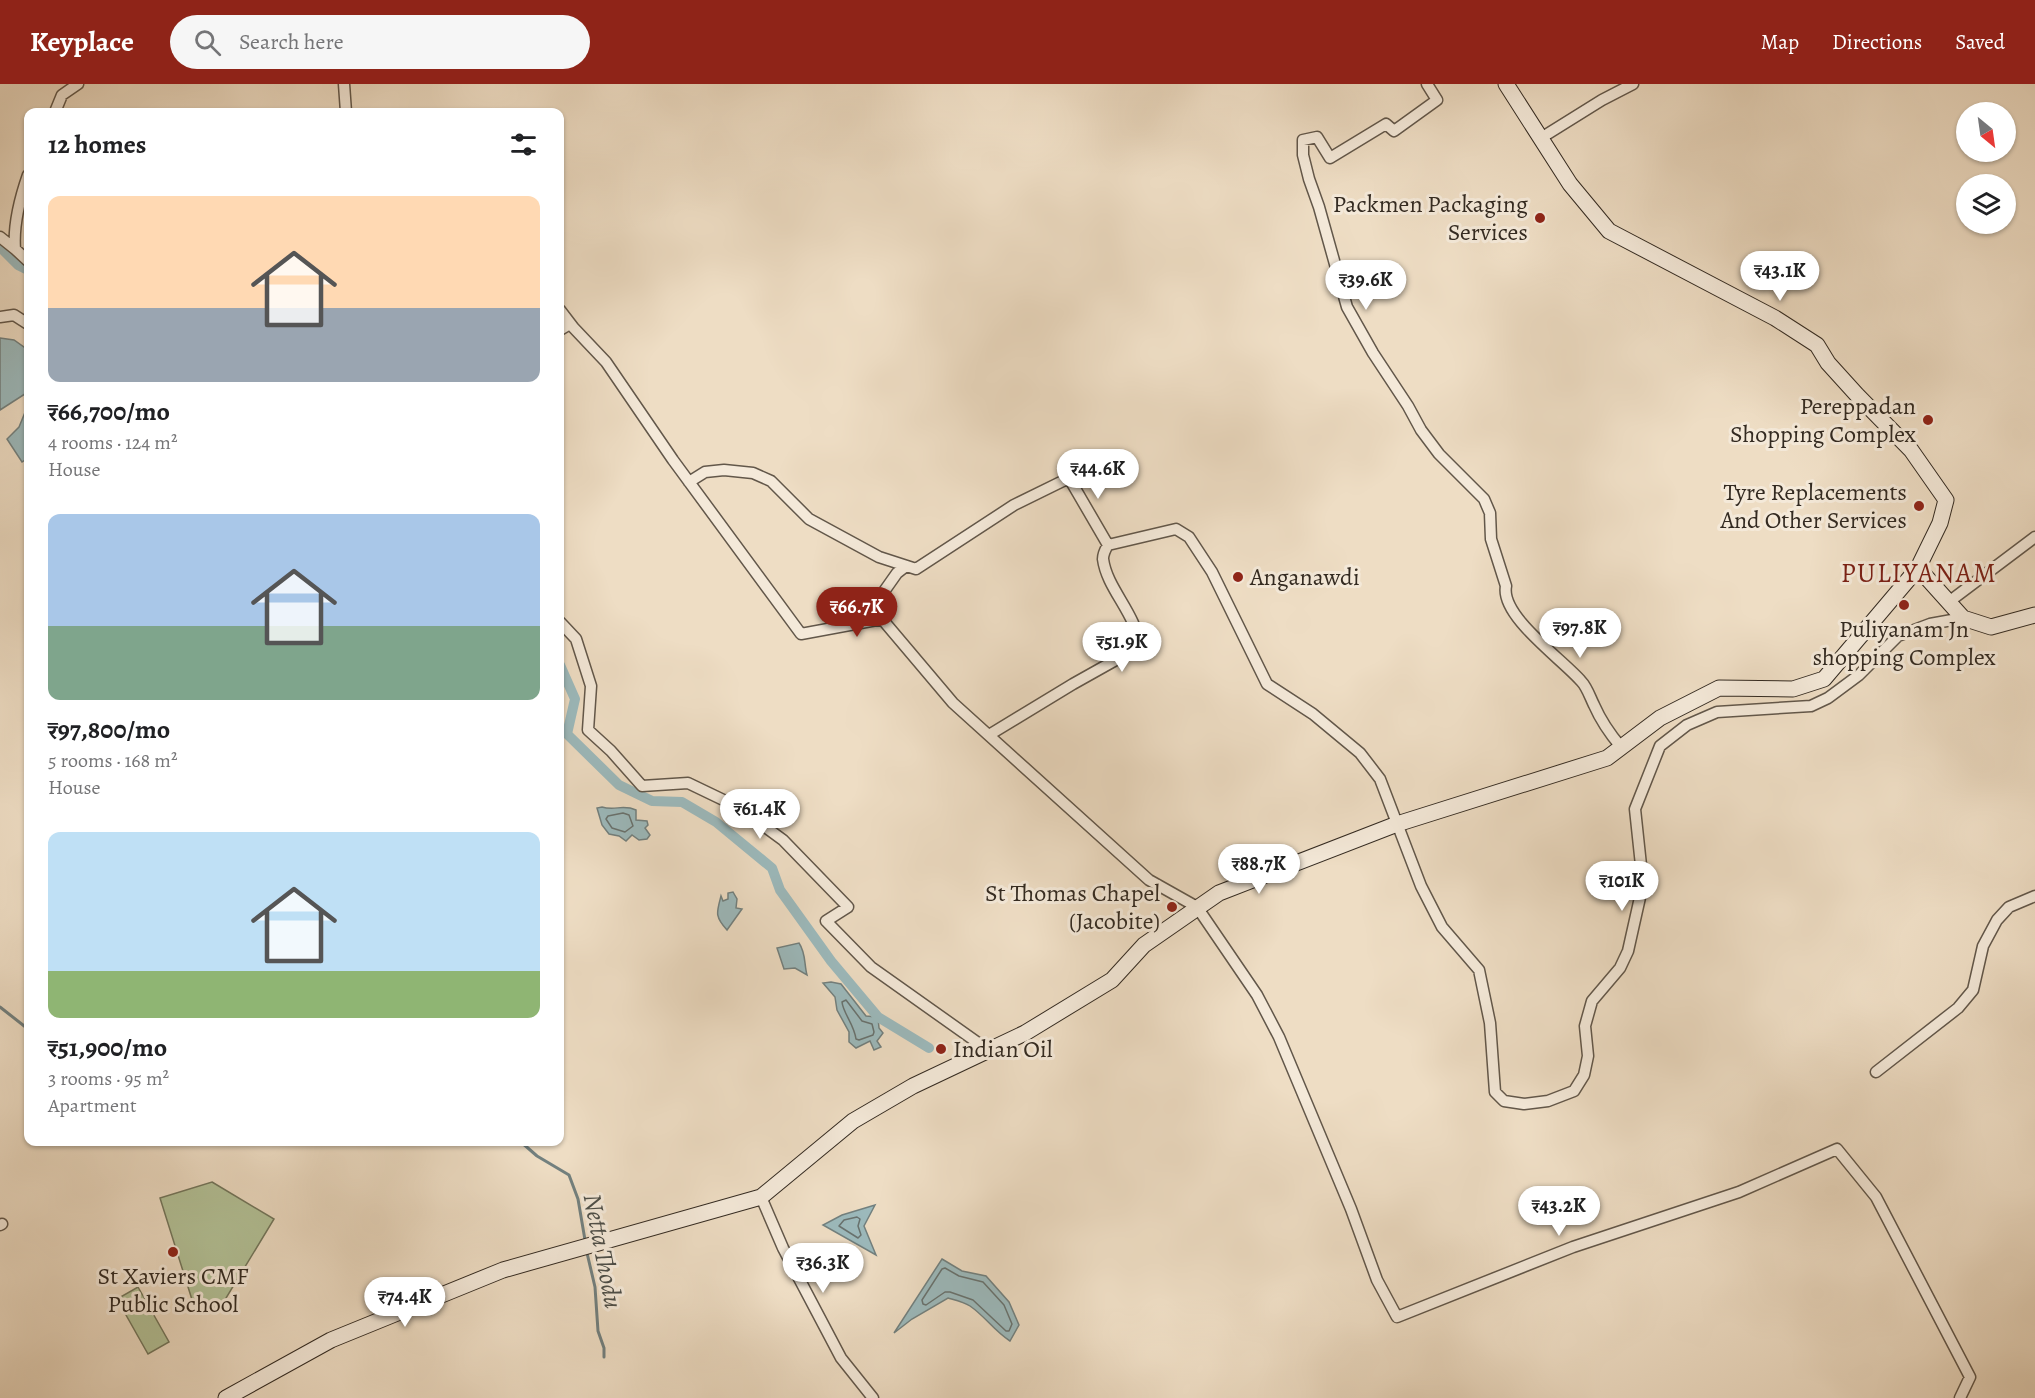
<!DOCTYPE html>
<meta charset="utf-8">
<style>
:root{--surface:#fff;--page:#f6f6f6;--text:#202124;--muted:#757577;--accent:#8f2418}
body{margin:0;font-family:Alegreya,serif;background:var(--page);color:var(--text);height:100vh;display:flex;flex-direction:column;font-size:22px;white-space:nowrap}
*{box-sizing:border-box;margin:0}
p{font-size:20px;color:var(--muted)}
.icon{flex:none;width:33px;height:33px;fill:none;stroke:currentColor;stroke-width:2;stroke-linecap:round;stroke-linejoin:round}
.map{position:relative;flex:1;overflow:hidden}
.sheet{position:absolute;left:24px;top:24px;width:540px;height:1038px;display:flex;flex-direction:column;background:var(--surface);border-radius:12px;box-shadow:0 2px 4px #0004}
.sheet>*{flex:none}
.needle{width:39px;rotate:151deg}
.buttons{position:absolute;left:1956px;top:18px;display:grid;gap:12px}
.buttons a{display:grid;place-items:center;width:60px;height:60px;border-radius:50%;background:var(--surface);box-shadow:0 2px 4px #0004;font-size:30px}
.price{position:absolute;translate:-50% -51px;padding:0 14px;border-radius:21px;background:#fff;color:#222;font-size:20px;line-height:39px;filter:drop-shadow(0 2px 3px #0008)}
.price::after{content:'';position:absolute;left:50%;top:36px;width:18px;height:14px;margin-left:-9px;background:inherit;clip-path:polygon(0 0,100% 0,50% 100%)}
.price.on{background:var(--accent);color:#fff}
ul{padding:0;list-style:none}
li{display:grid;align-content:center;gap:12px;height:318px;padding:0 24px}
li span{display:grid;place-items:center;height:186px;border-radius:12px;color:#555}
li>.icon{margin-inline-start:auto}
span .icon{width:108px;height:108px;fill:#fffc;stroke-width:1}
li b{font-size:26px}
h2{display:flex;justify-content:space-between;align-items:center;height:72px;padding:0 24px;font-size:26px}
header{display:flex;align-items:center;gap:36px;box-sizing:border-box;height:84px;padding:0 30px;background:var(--accent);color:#fff}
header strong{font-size:28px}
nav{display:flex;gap:33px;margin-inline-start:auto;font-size:21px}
.search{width:420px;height:54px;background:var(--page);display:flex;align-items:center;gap:15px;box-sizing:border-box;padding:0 21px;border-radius:33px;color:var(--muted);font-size:22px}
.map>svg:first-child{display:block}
</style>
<header>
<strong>Keyplace</strong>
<div class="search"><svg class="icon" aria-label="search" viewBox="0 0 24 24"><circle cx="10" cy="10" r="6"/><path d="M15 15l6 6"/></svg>Search here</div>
<nav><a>Map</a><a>Directions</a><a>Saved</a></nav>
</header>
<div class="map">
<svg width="2035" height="1314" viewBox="0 0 2035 1314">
<rect width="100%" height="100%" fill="#eeddc4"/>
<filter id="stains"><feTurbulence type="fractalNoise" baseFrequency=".00333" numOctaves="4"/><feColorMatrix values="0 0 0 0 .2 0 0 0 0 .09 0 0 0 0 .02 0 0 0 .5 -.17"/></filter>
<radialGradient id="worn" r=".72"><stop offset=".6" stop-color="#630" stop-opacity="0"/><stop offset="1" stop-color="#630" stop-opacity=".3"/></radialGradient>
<!-- green -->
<path fill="#b3c298" stroke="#73765c" stroke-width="1.5" d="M212 1098 274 1135 220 1224 194 1222 160 1114Z
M138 1203 169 1258 148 1270 117 1215Z"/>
<!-- water -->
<path fill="#9cbabd" stroke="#72807f" stroke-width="1.5" d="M0 254 14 256 28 266V308L0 326Z
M26 326H28V374L22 378 7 355 19 343Z
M602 723C615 727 623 720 636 726V736L647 737 648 741 645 744 650 751 647 755 639 756 632 751 626 757 619 752 609 750 602 741 597 724Z
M733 808 737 815 736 824 742 825 727 846C714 832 717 828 721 812L723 817 728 815V809Z
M799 859C806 869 804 880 807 891L795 884 784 885 777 864Z
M831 898 841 900 866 932 878 933 879 944 883 949 877 957 881 963 874 966 870 957 856 964 849 958V948L837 926 835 913 823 899Z
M875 1121 864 1142 876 1171 823 1141 842 1131Z
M942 1175 962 1187 986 1192 1009 1218 1019 1241 1010 1257C994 1247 986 1233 970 1222 964 1218 955 1216 948 1214L912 1235 894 1249Z"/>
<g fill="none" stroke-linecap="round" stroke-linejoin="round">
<!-- shore -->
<path stroke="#68726f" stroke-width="1.5" d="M623 729 629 731 633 742 625 748 612 744 606 735 608 732Z
M846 916 862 937 872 940 874 948 873 951 859 956 856 955C854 940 843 929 842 918Z
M857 1133 860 1135 858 1142 861 1151 858 1154 839 1142 844 1136Z
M945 1184 959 1192 983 1198 1004 1221 1012 1240 1009 1247H1006L973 1216 950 1208H945L926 1221 923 1220 922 1216 942 1185Z"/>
<!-- stream -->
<path stroke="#72807f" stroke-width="3" d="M0 923 28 945
M521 1058 537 1072 569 1091 578 1115 585 1156
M587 1169 595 1203 598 1247 604 1264V1273"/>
<!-- canal -->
<path stroke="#9cbabd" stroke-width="10" d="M0 163 18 181 28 186
M560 581 575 615 567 650 619 701 652 717 682 718 716 738 772 784 780 806 831 877 878 933 929 964"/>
<defs>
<path id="minor" d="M344 0 346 28
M1427 0 1437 16 1394 47 1386 40 1330 74 1317 53 1303 56V71L1309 95 1319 123 1347 223 1373 269 1408 322 1421 346 1439 370 1484 415 1490 429 1491 455 1506 502C1500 532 1562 575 1581 597 1587 603 1590 613 1594 621 1601 637 1610 650 1621 663
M55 28 62 11 78 0
M1541 54 1602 16 1633 0
M28 91C20 114 13 140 15 165L28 177
M0 153 15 165
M560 226 573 243
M0 233 14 231 28 240
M560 246 570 240 606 278 673 376 801 550 882 535 953 619 1149 796 1197 823 1257 911 1279 953 1351 1125 1377 1196 1397 1233 1573 1163 1739 1108 1837 1065 1876 1113 1970 1293 1960 1314
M689 398 705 388 724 386 753 389 771 397 809 435 879 473 916 485 1014 421 1069 394 1108 461 1176 445 1189 453 1212 488 1267 600 1313 630 1360 669 1380 695 1421 802 1442 843 1479 886 1490 939 1495 1008 1504 1017 1524 1020 1548 1017 1574 1007 1584 991 1588 972 1585 942 1592 917 1620 884 1628 867 1643 800 1635 725 1660 662 1687 641 1717 628 1811 622 1828 614 1859 591 1898 552 1930 540 1963 534
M1950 517 2035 453
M882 535 873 523 897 489 906 482
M560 538 576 555 591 602 588 646 611 667 642 702 688 699 738 723 783 756 848 823 826 837 871 883 988 966
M989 651 1073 600 1139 563C1138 531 1107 506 1103 475 1103 469 1105 466 1108 461
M1876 988 1958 924 1973 906 1983 862 1997 836 2009 823 2035 812
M761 1113 783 1164 841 1274 873 1314
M0 1141 2 1140"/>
<path id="secondary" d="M1918 484 1963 534 1991 543 2035 531
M226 1314 331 1256 503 1186 761 1113 853 1037 913 1002 1025 949 1112 896 1144 861 1219 809 1397 740 1607 674 1660 634 1719 604 1793 605 1824 595 1918 484 1940 439 1946 416 1911 366 1857 311 1828 279 1817 261 1775 234 1609 147 1570 100 1506 0"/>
</defs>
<!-- minor casing -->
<use href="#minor" stroke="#62574a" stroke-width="13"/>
<!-- secondary casing -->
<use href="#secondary" stroke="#332a21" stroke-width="17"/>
<!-- minor -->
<use href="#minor" stroke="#f4e9d9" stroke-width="10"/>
<!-- secondary -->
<use href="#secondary" stroke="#f4e9d9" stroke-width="15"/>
</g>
<!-- markers -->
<g fill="#8f2418" stroke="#f4e9d9" stroke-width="2">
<circle cx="1540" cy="134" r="6"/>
<circle cx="1928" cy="336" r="6"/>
<circle cx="1919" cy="422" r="6"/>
<circle cx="1238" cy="493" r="6"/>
<circle cx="1904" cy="521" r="6"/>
<circle cx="1172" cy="823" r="6"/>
<circle cx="941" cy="965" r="6"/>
<circle cx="173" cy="1168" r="6"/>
</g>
<g text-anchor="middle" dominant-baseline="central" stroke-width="6" stroke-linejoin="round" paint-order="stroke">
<!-- poi labels -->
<g font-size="24" fill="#332a21" stroke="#f4e9d9" text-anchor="end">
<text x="1528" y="120">Packmen Packaging<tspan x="1528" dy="28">Services</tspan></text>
<text x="1916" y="322">Pereppadan<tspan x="1916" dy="28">Shopping Complex</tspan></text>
<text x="1907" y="408">Tyre Replacements<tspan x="1907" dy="28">And Other Services</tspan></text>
<text x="1250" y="493" text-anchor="start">Anganawdi</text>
<text x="1904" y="545" text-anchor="middle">Puliyanam Jn<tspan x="1904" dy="28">shopping Complex</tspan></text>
<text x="1160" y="809">St Thomas Chapel<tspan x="1160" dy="28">(Jacobite)</tspan></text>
<text x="953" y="965" text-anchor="start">Indian Oil</text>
<text x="173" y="1192" text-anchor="middle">St Xaviers CMF<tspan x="173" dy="28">Public School</tspan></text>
</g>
<!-- water labels -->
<g font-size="26" font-style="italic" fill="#4d4e48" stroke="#f4e9d9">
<text transform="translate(603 1167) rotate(79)">Netta Thodu</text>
</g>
<!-- quarter labels -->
<g font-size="27" letter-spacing="1.5" fill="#7a1f14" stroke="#f4e9d9">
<text x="1919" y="489">PULIYANAM</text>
</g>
</g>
<rect width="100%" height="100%" filter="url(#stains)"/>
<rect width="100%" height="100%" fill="url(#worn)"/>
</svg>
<div class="buttons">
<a><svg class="needle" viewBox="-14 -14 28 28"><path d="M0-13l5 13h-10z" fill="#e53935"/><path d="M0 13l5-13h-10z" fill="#757577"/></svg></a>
<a><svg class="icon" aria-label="layers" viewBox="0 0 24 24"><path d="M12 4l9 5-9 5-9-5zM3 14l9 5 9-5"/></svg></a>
</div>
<b class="price" style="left:1780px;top:218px">₹43.1K</b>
<b class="price" style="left:1366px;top:227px">₹39.6K</b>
<b class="price" style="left:1098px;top:416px">₹44.6K</b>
<b class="price on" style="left:857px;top:554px">₹66.7K</b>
<b class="price" style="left:1580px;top:575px">₹97.8K</b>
<b class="price" style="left:1122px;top:589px">₹51.9K</b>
<b class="price" style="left:760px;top:756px">₹61.4K</b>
<b class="price" style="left:1259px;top:811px">₹88.7K</b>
<b class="price" style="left:1622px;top:828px">₹101K</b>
<b class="price" style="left:1559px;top:1153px">₹43.2K</b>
<b class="price" style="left:823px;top:1210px">₹36.3K</b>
<b class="price" style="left:405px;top:1244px">₹74.4K</b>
<section class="sheet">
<h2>12 homes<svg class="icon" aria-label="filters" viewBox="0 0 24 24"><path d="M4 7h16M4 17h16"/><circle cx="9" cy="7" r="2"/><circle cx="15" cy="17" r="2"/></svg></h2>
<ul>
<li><span style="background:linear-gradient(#ffd9b3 60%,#9aa5b1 0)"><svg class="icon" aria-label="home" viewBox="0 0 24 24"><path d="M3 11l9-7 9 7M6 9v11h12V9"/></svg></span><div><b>₹66,700/mo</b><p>4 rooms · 124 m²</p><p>House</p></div></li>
<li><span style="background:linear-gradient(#a9c7e8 60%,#7fa58c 0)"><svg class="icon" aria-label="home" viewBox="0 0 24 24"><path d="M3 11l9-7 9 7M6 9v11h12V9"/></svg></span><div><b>₹97,800/mo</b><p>5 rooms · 168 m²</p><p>House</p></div></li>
<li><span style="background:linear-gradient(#bfe0f5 75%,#8fb573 0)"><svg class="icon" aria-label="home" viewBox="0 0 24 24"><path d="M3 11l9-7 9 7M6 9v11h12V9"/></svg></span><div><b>₹51,900/mo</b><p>3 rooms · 95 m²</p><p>Apartment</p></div></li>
</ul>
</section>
</div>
